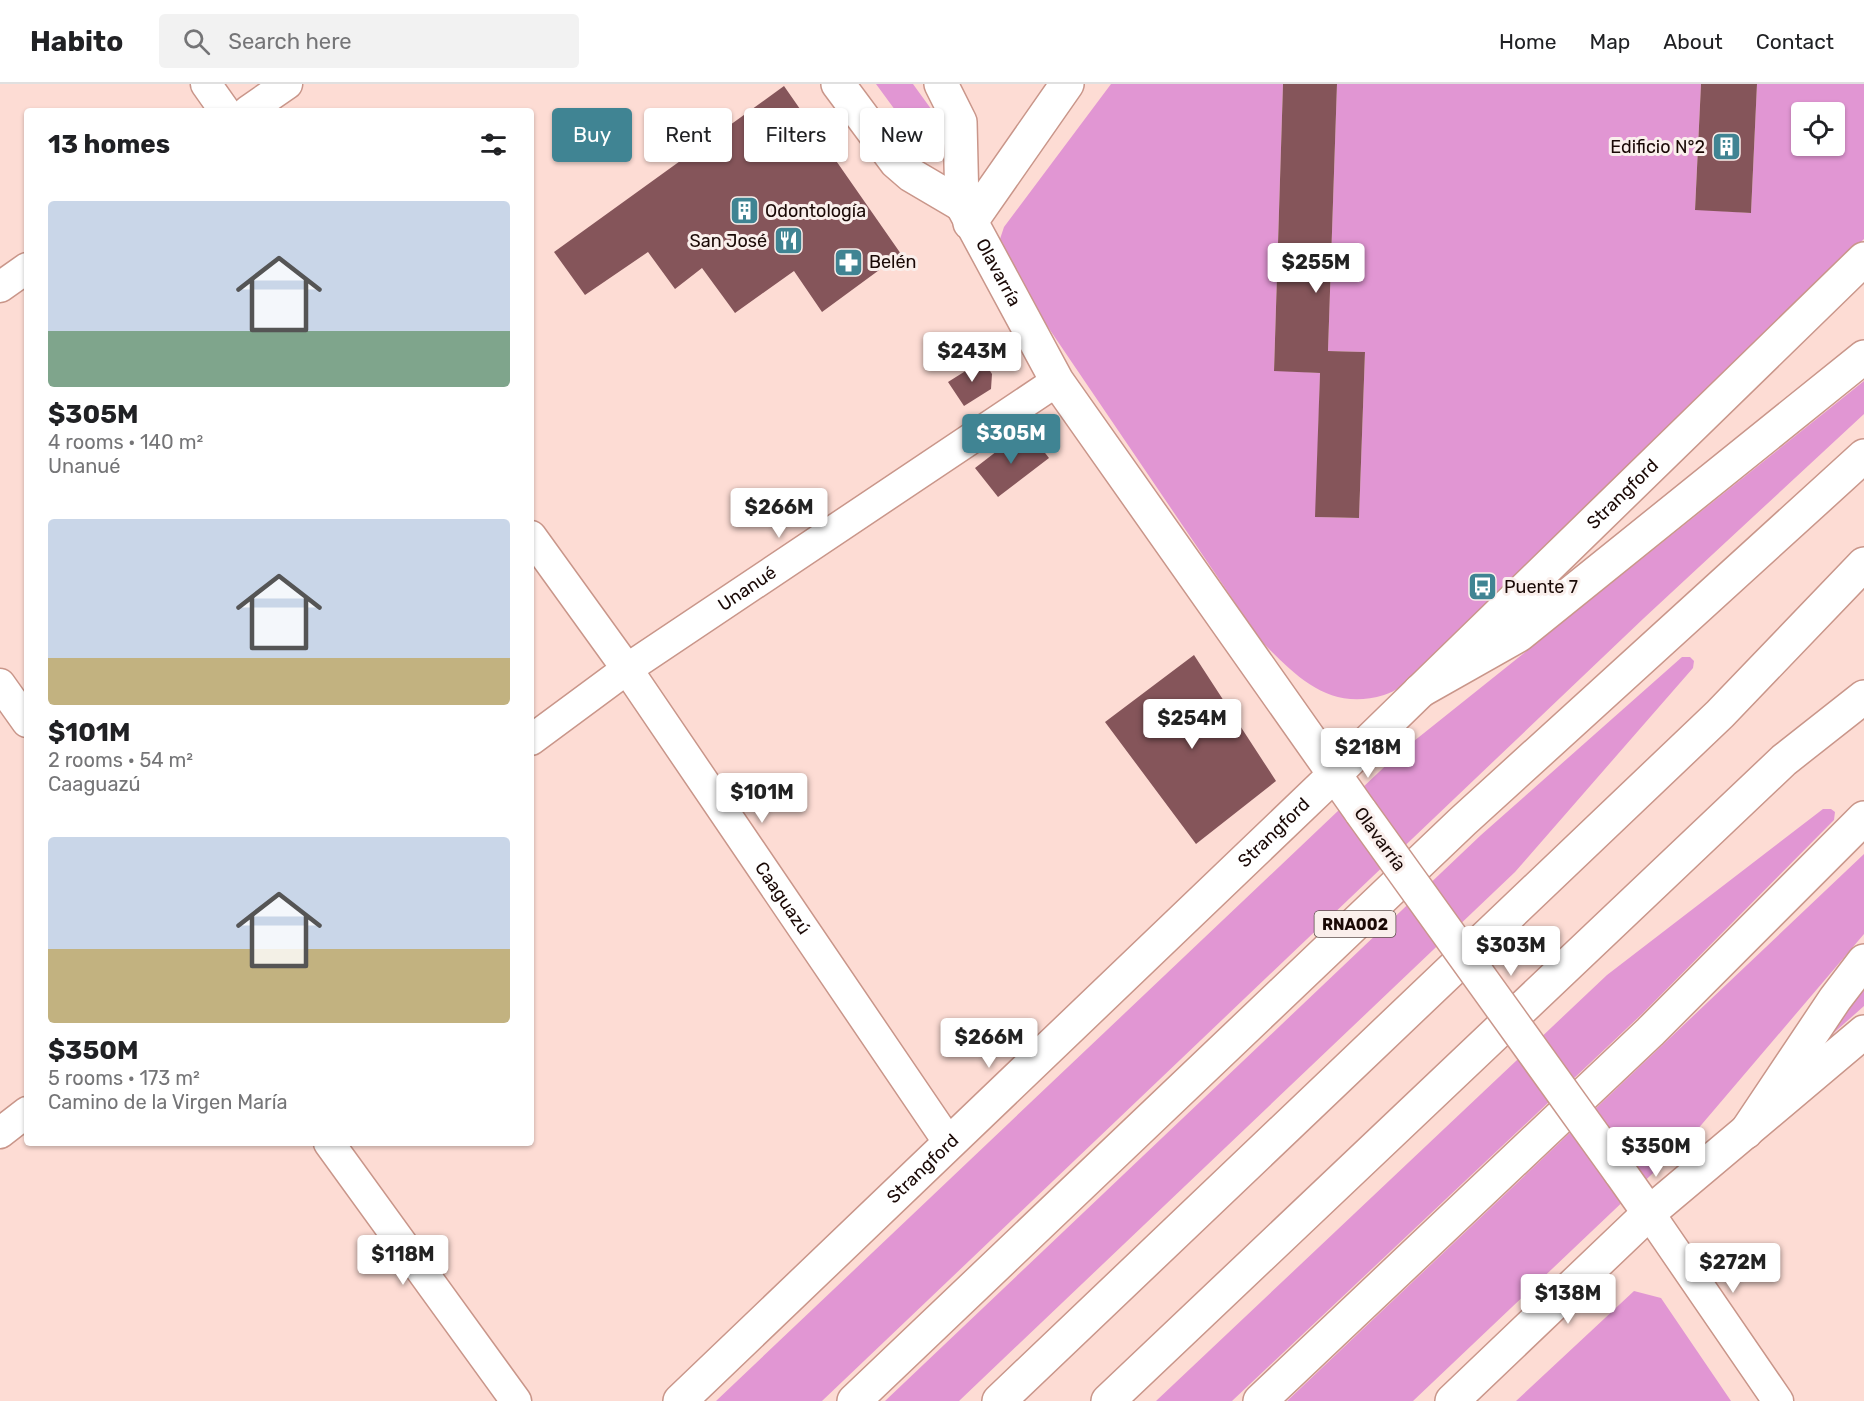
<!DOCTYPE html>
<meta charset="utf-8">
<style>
:root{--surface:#fff;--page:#f2f2f2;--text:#202124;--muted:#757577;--line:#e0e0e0;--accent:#408493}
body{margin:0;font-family:Rubik,sans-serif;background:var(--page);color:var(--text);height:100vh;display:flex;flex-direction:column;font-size:22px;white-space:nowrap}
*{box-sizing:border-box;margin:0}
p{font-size:20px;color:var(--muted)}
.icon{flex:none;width:33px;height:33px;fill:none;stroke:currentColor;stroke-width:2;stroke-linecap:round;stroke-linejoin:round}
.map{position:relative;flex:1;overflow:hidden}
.side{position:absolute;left:24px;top:24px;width:510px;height:1038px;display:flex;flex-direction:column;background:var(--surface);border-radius:6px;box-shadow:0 2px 4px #0004}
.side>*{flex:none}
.guide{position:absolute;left:552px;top:24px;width:570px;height:54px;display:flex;gap:12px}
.controls{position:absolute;left:1791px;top:18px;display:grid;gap:12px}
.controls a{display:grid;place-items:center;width:54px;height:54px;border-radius:6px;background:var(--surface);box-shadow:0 2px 4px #0004;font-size:30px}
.price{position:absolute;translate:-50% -51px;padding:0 14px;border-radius:6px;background:#fff;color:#222;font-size:20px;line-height:39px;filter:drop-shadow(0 2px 3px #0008)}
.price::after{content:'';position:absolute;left:50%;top:36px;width:18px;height:14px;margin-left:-9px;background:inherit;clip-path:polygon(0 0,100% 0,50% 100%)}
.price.active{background:var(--accent);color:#fff}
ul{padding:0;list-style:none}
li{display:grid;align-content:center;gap:12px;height:318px;padding:0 24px}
li span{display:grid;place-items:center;height:186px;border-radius:6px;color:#555}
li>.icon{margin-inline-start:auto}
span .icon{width:108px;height:108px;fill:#fffc;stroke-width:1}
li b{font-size:26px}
h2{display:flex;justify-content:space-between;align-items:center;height:72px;padding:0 24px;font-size:26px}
.tag{padding:0 21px;border-radius:6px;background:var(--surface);box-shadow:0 2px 4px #0004;font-size:21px;line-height:54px}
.tag.active{background:var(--accent);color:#fff}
header{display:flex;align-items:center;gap:36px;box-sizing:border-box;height:84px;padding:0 30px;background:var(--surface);border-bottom:2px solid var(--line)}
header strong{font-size:28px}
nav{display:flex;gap:33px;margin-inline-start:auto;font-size:21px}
.search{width:420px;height:54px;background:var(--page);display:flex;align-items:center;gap:15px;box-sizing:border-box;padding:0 21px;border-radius:6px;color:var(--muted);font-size:22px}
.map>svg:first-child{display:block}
</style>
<header>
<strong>Habito</strong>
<div class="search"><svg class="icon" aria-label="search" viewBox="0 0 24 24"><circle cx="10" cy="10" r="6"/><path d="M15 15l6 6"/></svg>Search here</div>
<nav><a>Home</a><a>Map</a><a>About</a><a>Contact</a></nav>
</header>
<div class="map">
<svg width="1864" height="1317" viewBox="0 0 1864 1317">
<rect width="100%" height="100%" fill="#fddcd4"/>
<!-- green -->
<path fill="#e196d3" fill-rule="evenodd" d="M876 0H913L947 47 931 75Z
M1111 0H1283L1274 286 1320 289 1316 433 1359 434 1365 268 1328 267 1337 0H1701L1695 125 1751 129 1757 0H1864V155L1416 593C1406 599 1395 608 1384 611 1329 628 1296 592 1261 557L1012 190 999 158 1004 143ZM1802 28H1834V62H1802Z
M1864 297V330L1644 534 822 1317H716L1399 669Z
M1682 573H1690L1694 577 1693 584 1515 788 959 1317H885L1481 751Z
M1823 725H1831L1835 728 1834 736 1642 930 1232 1317H1156L1607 891Z
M1864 770V850L1691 1053 1413 1317H1287Z
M1864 904V922L1828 954Z
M1634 1207 1661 1214 1731 1317H1516Z"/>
<!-- building -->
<path fill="#85555a" d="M1283 0H1337L1328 267 1365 268 1359 434 1315 433 1320 289 1274 287Z
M1701 0H1757L1751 129 1695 126Z
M784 2 901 170 822 228 794 187 735 229 702 184 675 205 648 168 585 211 554 168Z
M983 276 992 290 991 305 964 322 948 298Z
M1010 357 1038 360 1049 374 998 413 975 384Z
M1194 571 1276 697 1196 760 1105 638Z"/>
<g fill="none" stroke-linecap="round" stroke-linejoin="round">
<defs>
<g id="street">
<path d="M206 0 225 27"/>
<path d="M248 27 287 0"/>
<path d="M0 203 27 184"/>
<path id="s1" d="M531 452 627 585 949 1059"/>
<path d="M0 600 27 638"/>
<path id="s2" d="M531 656 627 585 1057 297"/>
<path d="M0 1049 27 1028"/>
<path d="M329 1059 516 1317"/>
<path d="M1649 1129 1778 1317"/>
</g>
<g id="secondary">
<path d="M838 0 896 78 911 91 962 121"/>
<path id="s3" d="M941 0 960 38 962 121 1057 297 1361 728"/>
<path d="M970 139 1067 0"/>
<path d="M1620 1088 1649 1129"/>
<path id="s4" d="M680 1317 1334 691 1864 175"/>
<path d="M1452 1317 1649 1129 1864 948"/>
</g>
<path id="highway" d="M1420 607 1519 551 1864 273
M1746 1048 1835 915 1864 877
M854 1317 1463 737 1864 372
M999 1317 1720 630 1864 480
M1108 1317 1784 676 1864 613
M1260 1317 1650 948 1864 734"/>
</defs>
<!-- street casing -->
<use href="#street" stroke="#c9968a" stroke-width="33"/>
<!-- secondary casing -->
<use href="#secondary" stroke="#c9968a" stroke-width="36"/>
<!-- highway casing -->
<use href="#highway" stroke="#c9968a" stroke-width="36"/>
<!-- street -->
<use href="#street" stroke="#fff" stroke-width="30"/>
<!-- secondary -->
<use href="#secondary" stroke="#fff" stroke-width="33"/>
<!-- highway -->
<use href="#highway" stroke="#fff" stroke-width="33"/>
<defs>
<path id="secondary-bridge" d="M1361 728 1620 1088"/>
</defs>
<!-- secondary-bridge casing -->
<use href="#secondary-bridge" stroke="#c9968a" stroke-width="36" stroke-linecap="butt"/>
<!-- secondary-bridge -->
<use href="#secondary-bridge" stroke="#fff" stroke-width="33"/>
</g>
<!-- icons -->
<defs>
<symbol id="building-square" viewBox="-11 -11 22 22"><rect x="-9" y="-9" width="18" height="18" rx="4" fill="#408493" stroke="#faefec"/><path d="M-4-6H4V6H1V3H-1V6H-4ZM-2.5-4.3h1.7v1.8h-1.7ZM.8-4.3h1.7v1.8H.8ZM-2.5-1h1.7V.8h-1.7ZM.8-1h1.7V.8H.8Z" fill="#fff"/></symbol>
<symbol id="restaurant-square" viewBox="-11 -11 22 22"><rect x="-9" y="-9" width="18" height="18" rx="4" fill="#408493" stroke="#faefec"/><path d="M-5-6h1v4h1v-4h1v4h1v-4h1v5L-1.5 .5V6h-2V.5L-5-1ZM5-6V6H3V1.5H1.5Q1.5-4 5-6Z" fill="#fff"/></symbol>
<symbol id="pharmacy-square" viewBox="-11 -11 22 22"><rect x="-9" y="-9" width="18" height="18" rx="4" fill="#408493" stroke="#faefec"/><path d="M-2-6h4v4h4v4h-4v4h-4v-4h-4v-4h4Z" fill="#fff"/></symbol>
<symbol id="bus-square" viewBox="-11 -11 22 22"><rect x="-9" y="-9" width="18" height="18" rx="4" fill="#408493" stroke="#faefec"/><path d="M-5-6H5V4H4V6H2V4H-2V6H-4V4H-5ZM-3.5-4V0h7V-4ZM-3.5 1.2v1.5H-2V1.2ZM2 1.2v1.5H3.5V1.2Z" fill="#fff"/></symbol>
</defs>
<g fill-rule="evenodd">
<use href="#building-square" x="1710" y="46" width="33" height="33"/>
<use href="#building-square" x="728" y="110" width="33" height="33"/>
<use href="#restaurant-square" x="772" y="140" width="33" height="33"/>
<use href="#pharmacy-square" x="832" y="162" width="33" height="33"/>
<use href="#bus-square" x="1466" y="486" width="33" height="33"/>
</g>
<g text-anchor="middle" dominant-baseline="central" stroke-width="6" stroke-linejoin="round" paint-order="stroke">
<!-- shield labels -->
<rect fill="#faefec" stroke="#5d4e4b" stroke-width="1.5" x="1314.5" y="827" width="81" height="26" rx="4.5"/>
<g font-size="16" font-weight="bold" fill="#1a0906">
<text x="1355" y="840">RNA002</text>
</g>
<!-- poi labels -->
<g font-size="18" fill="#1a0906" stroke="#faefec" text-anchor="start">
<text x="1705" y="63" text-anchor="end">Edificio N°2</text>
<text x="765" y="127">Odontología</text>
<text x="767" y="157" text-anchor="end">San José</text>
<text x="869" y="178">Belén</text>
<text x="1504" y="503">Puente 7</text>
</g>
<!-- street labels -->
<g font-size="18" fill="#1a0906" stroke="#faefec">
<text stroke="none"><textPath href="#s3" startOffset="202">Olavarría</textPath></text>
<text stroke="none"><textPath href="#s4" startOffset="1308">Strangford</textPath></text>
<text stroke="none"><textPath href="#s2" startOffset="264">Unanué</textPath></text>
<text stroke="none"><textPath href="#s4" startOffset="822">Strangford</textPath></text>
<text transform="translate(1380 755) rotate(54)">Olavarría</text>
<text stroke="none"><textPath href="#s1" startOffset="441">Caaguazú</textPath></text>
<text stroke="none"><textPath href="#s4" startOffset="336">Strangford</textPath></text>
</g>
</g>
</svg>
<div class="controls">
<a><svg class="icon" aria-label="locate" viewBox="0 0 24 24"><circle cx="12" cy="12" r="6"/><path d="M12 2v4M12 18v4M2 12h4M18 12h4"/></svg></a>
</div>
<b class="price" style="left:1316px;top:210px">$255M</b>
<b class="price" style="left:972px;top:299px">$243M</b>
<b class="price active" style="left:1011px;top:381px">$305M</b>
<b class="price" style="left:779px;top:455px">$266M</b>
<b class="price" style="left:1192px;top:666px">$254M</b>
<b class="price" style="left:1368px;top:695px">$218M</b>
<b class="price" style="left:762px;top:740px">$101M</b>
<b class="price" style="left:1511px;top:893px">$303M</b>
<b class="price" style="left:989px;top:985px">$266M</b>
<b class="price" style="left:1656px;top:1094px">$350M</b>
<b class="price" style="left:403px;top:1202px">$118M</b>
<b class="price" style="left:1733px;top:1210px">$272M</b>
<b class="price" style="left:1568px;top:1241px">$138M</b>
<div class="guide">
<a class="tag active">Buy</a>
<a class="tag">Rent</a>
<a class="tag">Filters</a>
<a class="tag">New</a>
</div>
<section class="side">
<h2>13 homes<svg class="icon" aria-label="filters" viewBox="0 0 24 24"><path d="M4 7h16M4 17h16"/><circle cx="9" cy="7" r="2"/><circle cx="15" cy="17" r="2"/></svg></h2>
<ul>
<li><span style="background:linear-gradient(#c9d6e8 70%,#7fa58c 0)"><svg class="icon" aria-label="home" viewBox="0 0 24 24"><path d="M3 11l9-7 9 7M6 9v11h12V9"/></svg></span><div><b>$305M</b><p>4 rooms · 140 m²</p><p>Unanué</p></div></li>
<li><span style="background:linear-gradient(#c9d6e8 75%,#c2b280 0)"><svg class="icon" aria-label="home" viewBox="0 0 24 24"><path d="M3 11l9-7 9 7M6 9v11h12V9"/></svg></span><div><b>$101M</b><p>2 rooms · 54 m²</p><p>Caaguazú</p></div></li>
<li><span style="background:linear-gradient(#c9d6e8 60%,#c2b280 0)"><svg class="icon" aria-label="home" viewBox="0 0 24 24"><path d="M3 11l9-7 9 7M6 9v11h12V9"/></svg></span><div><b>$350M</b><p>5 rooms · 173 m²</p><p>Camino de la Virgen María</p></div></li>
</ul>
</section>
</div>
